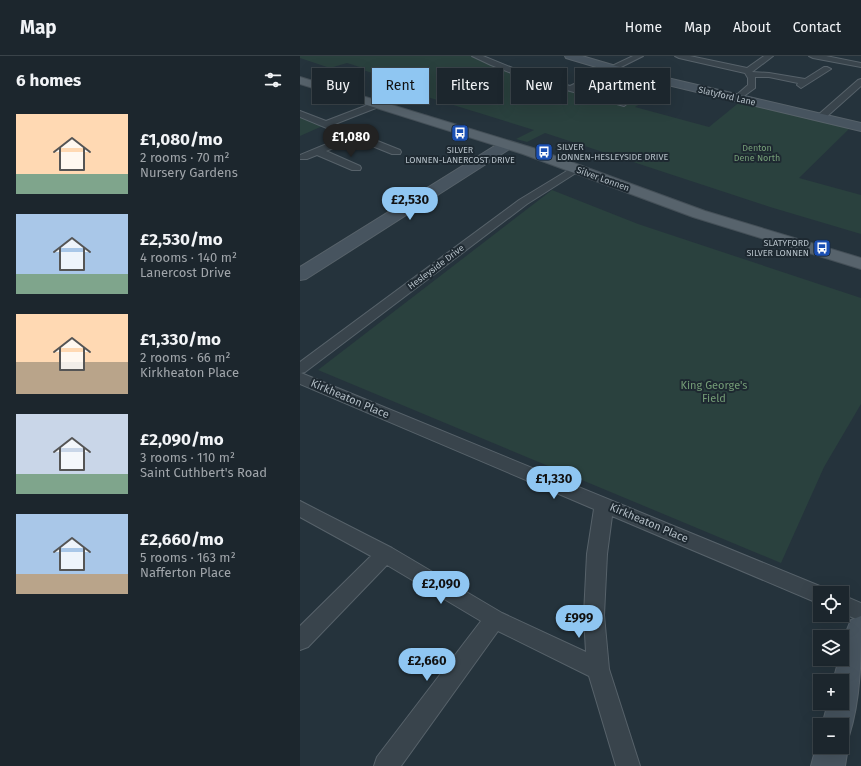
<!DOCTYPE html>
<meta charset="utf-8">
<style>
:root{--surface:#1c262d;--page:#293239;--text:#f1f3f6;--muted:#a0a5aa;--line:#3a4349;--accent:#8fc6f2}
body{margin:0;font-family:"Fira Sans",sans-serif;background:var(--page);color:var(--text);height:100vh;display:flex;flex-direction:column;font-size:15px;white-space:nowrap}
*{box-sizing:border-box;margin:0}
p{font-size:13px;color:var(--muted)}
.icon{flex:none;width:22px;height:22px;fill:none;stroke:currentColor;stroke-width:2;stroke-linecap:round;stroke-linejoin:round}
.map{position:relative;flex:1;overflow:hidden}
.side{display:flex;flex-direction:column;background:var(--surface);width:300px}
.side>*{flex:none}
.top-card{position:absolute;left:12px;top:12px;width:380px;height:36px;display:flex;gap:8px}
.fabs{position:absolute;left:513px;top:530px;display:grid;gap:8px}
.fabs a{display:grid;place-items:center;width:36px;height:36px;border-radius:0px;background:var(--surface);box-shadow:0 4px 16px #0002,0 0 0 1px var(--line);font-size:20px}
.price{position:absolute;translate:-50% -34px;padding:0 9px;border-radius:14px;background:var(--accent);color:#111;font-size:13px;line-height:26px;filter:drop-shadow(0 1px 2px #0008)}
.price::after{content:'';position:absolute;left:50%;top:24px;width:12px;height:9px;margin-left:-6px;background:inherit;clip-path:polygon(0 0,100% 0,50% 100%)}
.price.active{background:#222;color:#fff}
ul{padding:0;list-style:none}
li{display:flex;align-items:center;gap:12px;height:100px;padding:0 16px}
li span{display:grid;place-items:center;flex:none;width:112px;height:80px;border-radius:0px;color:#555}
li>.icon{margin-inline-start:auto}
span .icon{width:48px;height:48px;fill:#fffc;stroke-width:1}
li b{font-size:17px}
h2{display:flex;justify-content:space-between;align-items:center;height:48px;padding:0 16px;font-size:17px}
.tag{padding:0 14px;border-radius:0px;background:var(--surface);box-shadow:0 4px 16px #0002,0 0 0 1px var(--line);font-size:14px;line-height:36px}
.tag.active{background:var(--accent);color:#111}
header{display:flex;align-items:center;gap:24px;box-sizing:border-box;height:56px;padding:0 20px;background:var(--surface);border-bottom:1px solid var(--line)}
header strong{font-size:19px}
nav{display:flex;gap:22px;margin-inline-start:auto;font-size:14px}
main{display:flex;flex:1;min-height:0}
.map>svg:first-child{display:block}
</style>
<header>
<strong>Map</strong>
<nav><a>Home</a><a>Map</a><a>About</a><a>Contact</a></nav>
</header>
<main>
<section class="side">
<h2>6 homes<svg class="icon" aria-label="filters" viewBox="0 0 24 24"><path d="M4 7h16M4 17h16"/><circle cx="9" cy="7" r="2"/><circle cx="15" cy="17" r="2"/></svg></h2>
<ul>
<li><span style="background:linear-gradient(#ffd9b3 75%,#7fa58c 0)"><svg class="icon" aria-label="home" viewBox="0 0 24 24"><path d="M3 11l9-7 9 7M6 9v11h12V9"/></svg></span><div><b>£1,080/mo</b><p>2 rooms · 70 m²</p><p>Nursery Gardens</p></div></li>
<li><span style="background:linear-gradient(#a9c7e8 75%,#7fa58c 0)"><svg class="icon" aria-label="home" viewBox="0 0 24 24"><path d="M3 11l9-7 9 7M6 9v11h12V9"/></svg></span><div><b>£2,530/mo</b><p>4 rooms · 140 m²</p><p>Lanercost Drive</p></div></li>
<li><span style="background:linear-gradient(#ffd9b3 60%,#b9a48a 0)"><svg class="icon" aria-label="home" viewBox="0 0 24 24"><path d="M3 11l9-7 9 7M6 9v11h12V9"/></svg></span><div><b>£1,330/mo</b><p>2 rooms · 66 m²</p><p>Kirkheaton Place</p></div></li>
<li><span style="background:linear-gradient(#c9d6e8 75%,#7fa58c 0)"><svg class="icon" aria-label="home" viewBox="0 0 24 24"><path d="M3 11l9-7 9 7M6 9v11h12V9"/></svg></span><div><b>£2,090/mo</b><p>3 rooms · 110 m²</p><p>Saint Cuthbert's Road</p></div></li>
<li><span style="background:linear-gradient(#a9c7e8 75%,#b9a48a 0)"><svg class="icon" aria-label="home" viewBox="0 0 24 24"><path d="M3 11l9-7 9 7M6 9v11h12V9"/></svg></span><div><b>£2,660/mo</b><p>5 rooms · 163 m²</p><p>Nafferton Place</p></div></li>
</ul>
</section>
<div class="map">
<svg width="561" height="710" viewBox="0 0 561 710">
<rect width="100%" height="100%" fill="#25333c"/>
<!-- green -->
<path fill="#2a413e" d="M0 0H172L196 10 325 48 363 28 370 29 335 51 409 71 441 45 550 72 499 122 561 139V178L470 151 245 77 227 86 216 83 234 74 82 27 90 23 63 14 66 13 47 7 30 12 0 2Z
M0 59 27 68 0 80Z
M252 134 338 168 561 242V348L524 411 481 507 18 314Z"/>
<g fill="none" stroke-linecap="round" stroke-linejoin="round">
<defs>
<path id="street" d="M172 0H183L215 13 270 30 333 0H343L279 32 327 45 328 47 324 50 227 23 191 9Z
M375 0H390L447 12 464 0H473L452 16 469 17 505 23 524 11H527L531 13 501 32 497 29 498 27 469 21H455V32L437 45 433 42 448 29V22L445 17 379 2Z
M509 0H526L561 7V11L513 2Z
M53 15H59L60 17 23 32H17L16 30 17 28Z
M561 23V30L524 63H518L516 61 518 59 558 24Z
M78 45 82 48 81 50 35 68 100 94 101 96 100 98H92L55 83 26 95 60 110 61 112 60 114H52L17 99 7 103H0V99L46 80 0 61V55L26 65Z
M275 110 279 111 280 113 279 115 227 148 5 316 1 317 527 533 529 537H520V548L312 460 307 498 304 559 309 613 340 710H316L289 620 198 575 101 710H74L77 701 181 565 87 509 8 591 0 594V570L71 500 0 461V445L92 492 202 557 286 596 284 559 287 498 294 453 0 328V306L219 144Z
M542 539 561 547V565L542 557Z"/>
<path id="secondary" d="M265 0H282L316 10 561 67V75L313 16 266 2Z
M206 85 211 86 213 89 211 92 6 223 0 224V211L201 86Z
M561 560C561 601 561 642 549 680L545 682 548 691 545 710H511L516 691 520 681V691H542V669H522L528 647H542V625H533L539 603H542C542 589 545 577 551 564Z"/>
<path id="primary" d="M0 21 233 92 405 155 561 202V213L393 161 223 98 0 28Z"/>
</defs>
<!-- street casing -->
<use href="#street" stroke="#57626a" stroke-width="2"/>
<!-- secondary casing -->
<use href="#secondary" stroke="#57626a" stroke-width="2"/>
<!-- primary casing -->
<use href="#primary" stroke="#455058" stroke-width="2"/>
<!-- street -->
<use href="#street" fill="#39444c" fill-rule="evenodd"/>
<!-- secondary -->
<use href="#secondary" fill="#47545f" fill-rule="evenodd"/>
<!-- primary -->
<use href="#primary" fill="#57636c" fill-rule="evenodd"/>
</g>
<!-- icons -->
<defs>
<symbol id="bus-square" viewBox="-11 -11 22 22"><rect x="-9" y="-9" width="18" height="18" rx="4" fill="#1a4fb4" stroke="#1e2931"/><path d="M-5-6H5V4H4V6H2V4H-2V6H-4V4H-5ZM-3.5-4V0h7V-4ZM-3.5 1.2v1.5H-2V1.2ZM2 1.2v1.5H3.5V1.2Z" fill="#fff"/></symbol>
</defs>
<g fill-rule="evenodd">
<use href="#bus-square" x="150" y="67" width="20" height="20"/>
<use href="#bus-square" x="234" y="86" width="20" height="20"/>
<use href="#bus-square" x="512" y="182" width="20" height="20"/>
</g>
<g text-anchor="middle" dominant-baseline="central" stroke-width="4" stroke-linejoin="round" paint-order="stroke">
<!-- far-street labels -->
<g font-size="9" fill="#b4bfc7" stroke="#1e2931">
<text transform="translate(427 40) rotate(13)">Slatyford Lane</text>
<text transform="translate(303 123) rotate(20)">Silver Lonnen</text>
<text transform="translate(136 211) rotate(-37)">Hesleyside Drive</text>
</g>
<!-- far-poi labels -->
<g font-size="9" fill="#b4bfc7" stroke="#1e2931" text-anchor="start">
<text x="257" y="91">SILVER<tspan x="257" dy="10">LONNEN-HESLEYSIDE DRIVE</tspan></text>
<text x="160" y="94" text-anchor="middle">SILVER<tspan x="160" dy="10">LONNEN-LANERCOST DRIVE</tspan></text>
<text x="509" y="187" text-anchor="end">SLATYFORD<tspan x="509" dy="10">SILVER LONNEN</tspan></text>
</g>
<!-- far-park labels -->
<g font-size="9" fill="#749c76" stroke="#1e2931">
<text x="457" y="92">Denton<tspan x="457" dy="10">Dene North</tspan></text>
</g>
<!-- park labels -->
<g font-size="11" fill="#749c76" stroke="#1e2931">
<text x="414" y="329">King George's<tspan x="414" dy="13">Field</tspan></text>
</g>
<!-- street labels -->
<g font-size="11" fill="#b4bfc7" stroke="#1e2931">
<text transform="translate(50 343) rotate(23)">Kirkheaton Place</text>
<text transform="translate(349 467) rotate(23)">Kirkheaton Place</text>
</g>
</g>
</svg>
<div class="fabs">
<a><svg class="icon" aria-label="locate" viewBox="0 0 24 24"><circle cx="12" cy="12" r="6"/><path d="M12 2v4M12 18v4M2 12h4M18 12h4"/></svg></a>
<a><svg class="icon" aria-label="layers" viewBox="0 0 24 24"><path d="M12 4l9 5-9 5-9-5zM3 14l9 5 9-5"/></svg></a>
<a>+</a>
<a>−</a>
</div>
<b class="price active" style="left:51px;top:102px">£1,080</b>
<b class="price" style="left:110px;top:165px">£2,530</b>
<b class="price" style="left:254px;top:444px">£1,330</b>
<b class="price" style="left:141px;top:549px">£2,090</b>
<b class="price" style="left:279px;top:583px">£999</b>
<b class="price" style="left:127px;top:626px">£2,660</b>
<div class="top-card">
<a class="tag">Buy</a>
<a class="tag active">Rent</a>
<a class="tag">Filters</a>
<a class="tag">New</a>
<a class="tag">Apartment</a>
</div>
</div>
</main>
